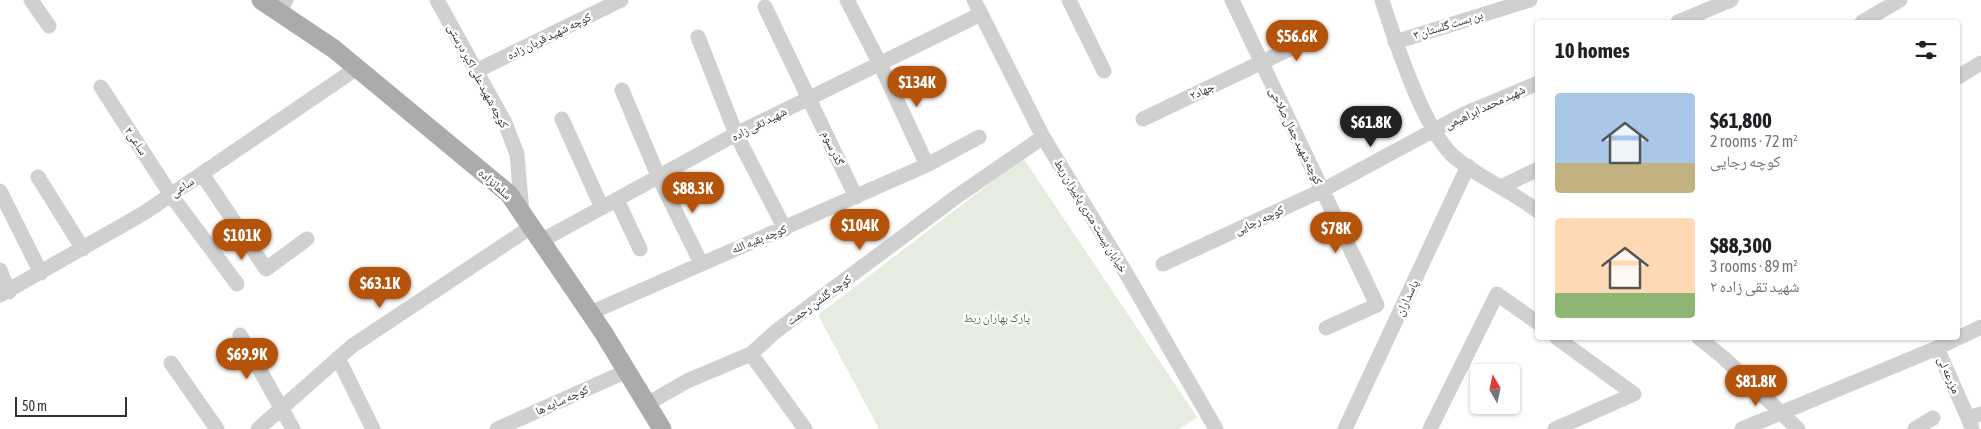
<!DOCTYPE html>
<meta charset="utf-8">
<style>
:root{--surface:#fff;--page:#f6f6f6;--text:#202124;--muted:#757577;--accent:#b45309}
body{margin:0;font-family:"Asap Condensed","Noto Naskh Arabic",sans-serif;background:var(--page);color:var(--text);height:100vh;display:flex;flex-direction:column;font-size:19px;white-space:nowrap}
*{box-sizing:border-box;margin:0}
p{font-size:16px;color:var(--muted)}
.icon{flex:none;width:28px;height:28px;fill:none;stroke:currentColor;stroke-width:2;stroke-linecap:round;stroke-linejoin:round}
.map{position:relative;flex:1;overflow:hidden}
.sheet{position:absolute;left:1535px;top:20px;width:425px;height:320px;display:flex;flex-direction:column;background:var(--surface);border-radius:5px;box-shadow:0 1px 4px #0004}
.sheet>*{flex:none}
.needle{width:32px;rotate:351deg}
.tools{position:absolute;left:1470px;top:364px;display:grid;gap:10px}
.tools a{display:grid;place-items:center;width:50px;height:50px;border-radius:5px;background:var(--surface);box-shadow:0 1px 4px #0004;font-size:25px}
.scale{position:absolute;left:15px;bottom:12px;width:112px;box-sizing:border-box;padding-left:5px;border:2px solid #333;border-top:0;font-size:14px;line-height:18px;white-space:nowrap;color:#333;-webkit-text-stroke:4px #fff;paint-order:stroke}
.price{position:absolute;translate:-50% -42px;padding:0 11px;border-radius:18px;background:var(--accent);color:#fff;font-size:16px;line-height:32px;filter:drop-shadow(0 1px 2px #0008)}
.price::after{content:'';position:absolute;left:50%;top:30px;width:15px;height:11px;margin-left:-8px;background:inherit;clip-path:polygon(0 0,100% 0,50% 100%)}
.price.selected{background:#222;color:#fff}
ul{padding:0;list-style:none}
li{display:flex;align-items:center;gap:15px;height:125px;padding:0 20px}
li span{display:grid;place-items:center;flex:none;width:140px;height:100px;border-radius:5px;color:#555}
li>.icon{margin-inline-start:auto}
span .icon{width:60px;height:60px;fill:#fffc;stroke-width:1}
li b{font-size:21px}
h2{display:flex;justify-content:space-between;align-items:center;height:60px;padding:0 20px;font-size:21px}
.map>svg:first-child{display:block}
</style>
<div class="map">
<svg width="1981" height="429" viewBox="0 0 1981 429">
<rect width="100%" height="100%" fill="#fff"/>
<!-- green -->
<path fill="#e6ecdf" d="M1023 158 1197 417 1179 429H879L818 315Z"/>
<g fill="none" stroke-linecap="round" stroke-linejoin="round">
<!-- minor -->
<path stroke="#d0d0d0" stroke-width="15" d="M31 0 49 26
M437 0 505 123 517 154 522 213
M847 0 880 64 927 165
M974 0 1043 137 1126 273 1216 429
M1069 0 1104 71
M1232 0 1377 305 1326 328
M1382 0C1395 40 1425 136 1458 160 1483 179 1512 192 1538 211
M765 7 856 197
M279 12 286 0
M1678 22 1731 0
M1862 22 1900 0
M698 37 736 134 785 229
M1395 42 1530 0
M476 71 621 0
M1958 77 1981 63
M101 87 171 195 237 284
M622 90 659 178 701 263
M562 119 602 208
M1143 119 1321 34
M202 174 266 269 307 239
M38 177 83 249
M1501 187 1538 169
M0 191 41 273
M617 200 640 249
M541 241 736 134 981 14
M1163 264 1323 190 1462 115 1538 83
M0 270 9 292
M0 295 144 213 357 68
M590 313 927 165 979 137
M240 335 293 429
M1699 338 1724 358 1798 429
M751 354 805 429
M338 358 373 429
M171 363 217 429
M647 404 687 381 751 354 775 332 956 197 1043 137
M1968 418 1937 348 1981 327
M258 429 352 346 531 227
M497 429 627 371
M1345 429 1468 166
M1430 429 1497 294 1538 323
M1555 429 1634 394 1557 338
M1742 429 1937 348
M1915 429 1933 418
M1972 429 1968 418 1981 414"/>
<!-- major -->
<path stroke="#ababab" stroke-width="19" d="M261 0 334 49 509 194 603 332 662 429"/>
</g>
<g text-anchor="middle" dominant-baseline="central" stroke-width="5" stroke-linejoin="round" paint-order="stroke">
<!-- street labels -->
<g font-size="12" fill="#333" stroke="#fff">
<text transform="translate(1448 25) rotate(-17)">بن بست گلستان ۳</text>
<text transform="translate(549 36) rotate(-26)">کوچه شهید قربان زاده</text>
<text transform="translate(478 76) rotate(62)">کوچه شهید علی اکبر درستی</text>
<text transform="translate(1202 91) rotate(-25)">جهاد۲</text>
<text transform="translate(1485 107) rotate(-25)">شهید محمد ابراهیمی</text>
<text transform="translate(759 124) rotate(-27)">شهید تقی زاده</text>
<text transform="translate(1296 136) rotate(64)">کوچه شهید جمال صلاحی</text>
<text transform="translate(136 141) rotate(57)">ساعی۲</text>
<text transform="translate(833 148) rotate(65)">گذر سوم</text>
<text transform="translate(495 184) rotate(42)">سلمانزاده</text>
<text transform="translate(182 187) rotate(-34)">ساعی</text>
<text transform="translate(1091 216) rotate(59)">خیابان بیست متری پاییزان ربط</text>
<text transform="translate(1259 220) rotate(-25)">کوچه رجایی</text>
<text transform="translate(759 239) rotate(-22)">کوچه بقیه الله</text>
<text transform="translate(1407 298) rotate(-65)">پاسداران</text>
<text transform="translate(819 300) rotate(-36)">کوچه گلشن رحمت</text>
<text transform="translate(1949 375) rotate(66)">مزرعه لی</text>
<text transform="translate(562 400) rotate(-24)">کوچه سایه ها</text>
</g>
<!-- park labels -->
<g font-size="12" fill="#56703f" stroke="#fff">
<text x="997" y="318">پارک بهاران ربط</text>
</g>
</g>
</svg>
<div class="tools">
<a><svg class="needle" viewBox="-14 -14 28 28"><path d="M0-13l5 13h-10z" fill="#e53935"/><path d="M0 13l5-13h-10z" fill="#757577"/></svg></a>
</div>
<div class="scale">50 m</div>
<b class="price" style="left:1297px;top:62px">$56.6K</b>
<b class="price" style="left:917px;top:108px">$134K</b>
<b class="price selected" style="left:1371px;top:148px">$61.8K</b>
<b class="price" style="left:693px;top:214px">$88.3K</b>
<b class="price" style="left:860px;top:251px">$104K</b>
<b class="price" style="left:1336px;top:254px">$78K</b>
<b class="price" style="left:242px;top:261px">$101K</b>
<b class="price" style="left:380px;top:309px">$63.1K</b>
<b class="price" style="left:247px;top:380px">$69.9K</b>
<b class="price" style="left:1756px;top:407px">$81.8K</b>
<section class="sheet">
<h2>10 homes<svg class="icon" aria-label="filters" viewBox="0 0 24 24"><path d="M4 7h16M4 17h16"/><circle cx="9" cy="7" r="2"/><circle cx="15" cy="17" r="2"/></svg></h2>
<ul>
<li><span style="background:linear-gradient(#a9c7e8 70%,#c2b280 0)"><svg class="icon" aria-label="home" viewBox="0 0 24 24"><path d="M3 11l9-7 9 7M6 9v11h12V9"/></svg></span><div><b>$61,800</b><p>2 rooms · 72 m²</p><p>کوچه رجایی</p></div></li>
<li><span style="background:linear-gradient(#ffd9b3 75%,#8fb573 0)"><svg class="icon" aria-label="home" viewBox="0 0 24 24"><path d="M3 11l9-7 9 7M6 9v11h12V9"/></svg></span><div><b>$88,300</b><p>3 rooms · 89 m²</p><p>شهید تقی زاده ۲</p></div></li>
</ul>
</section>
</div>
